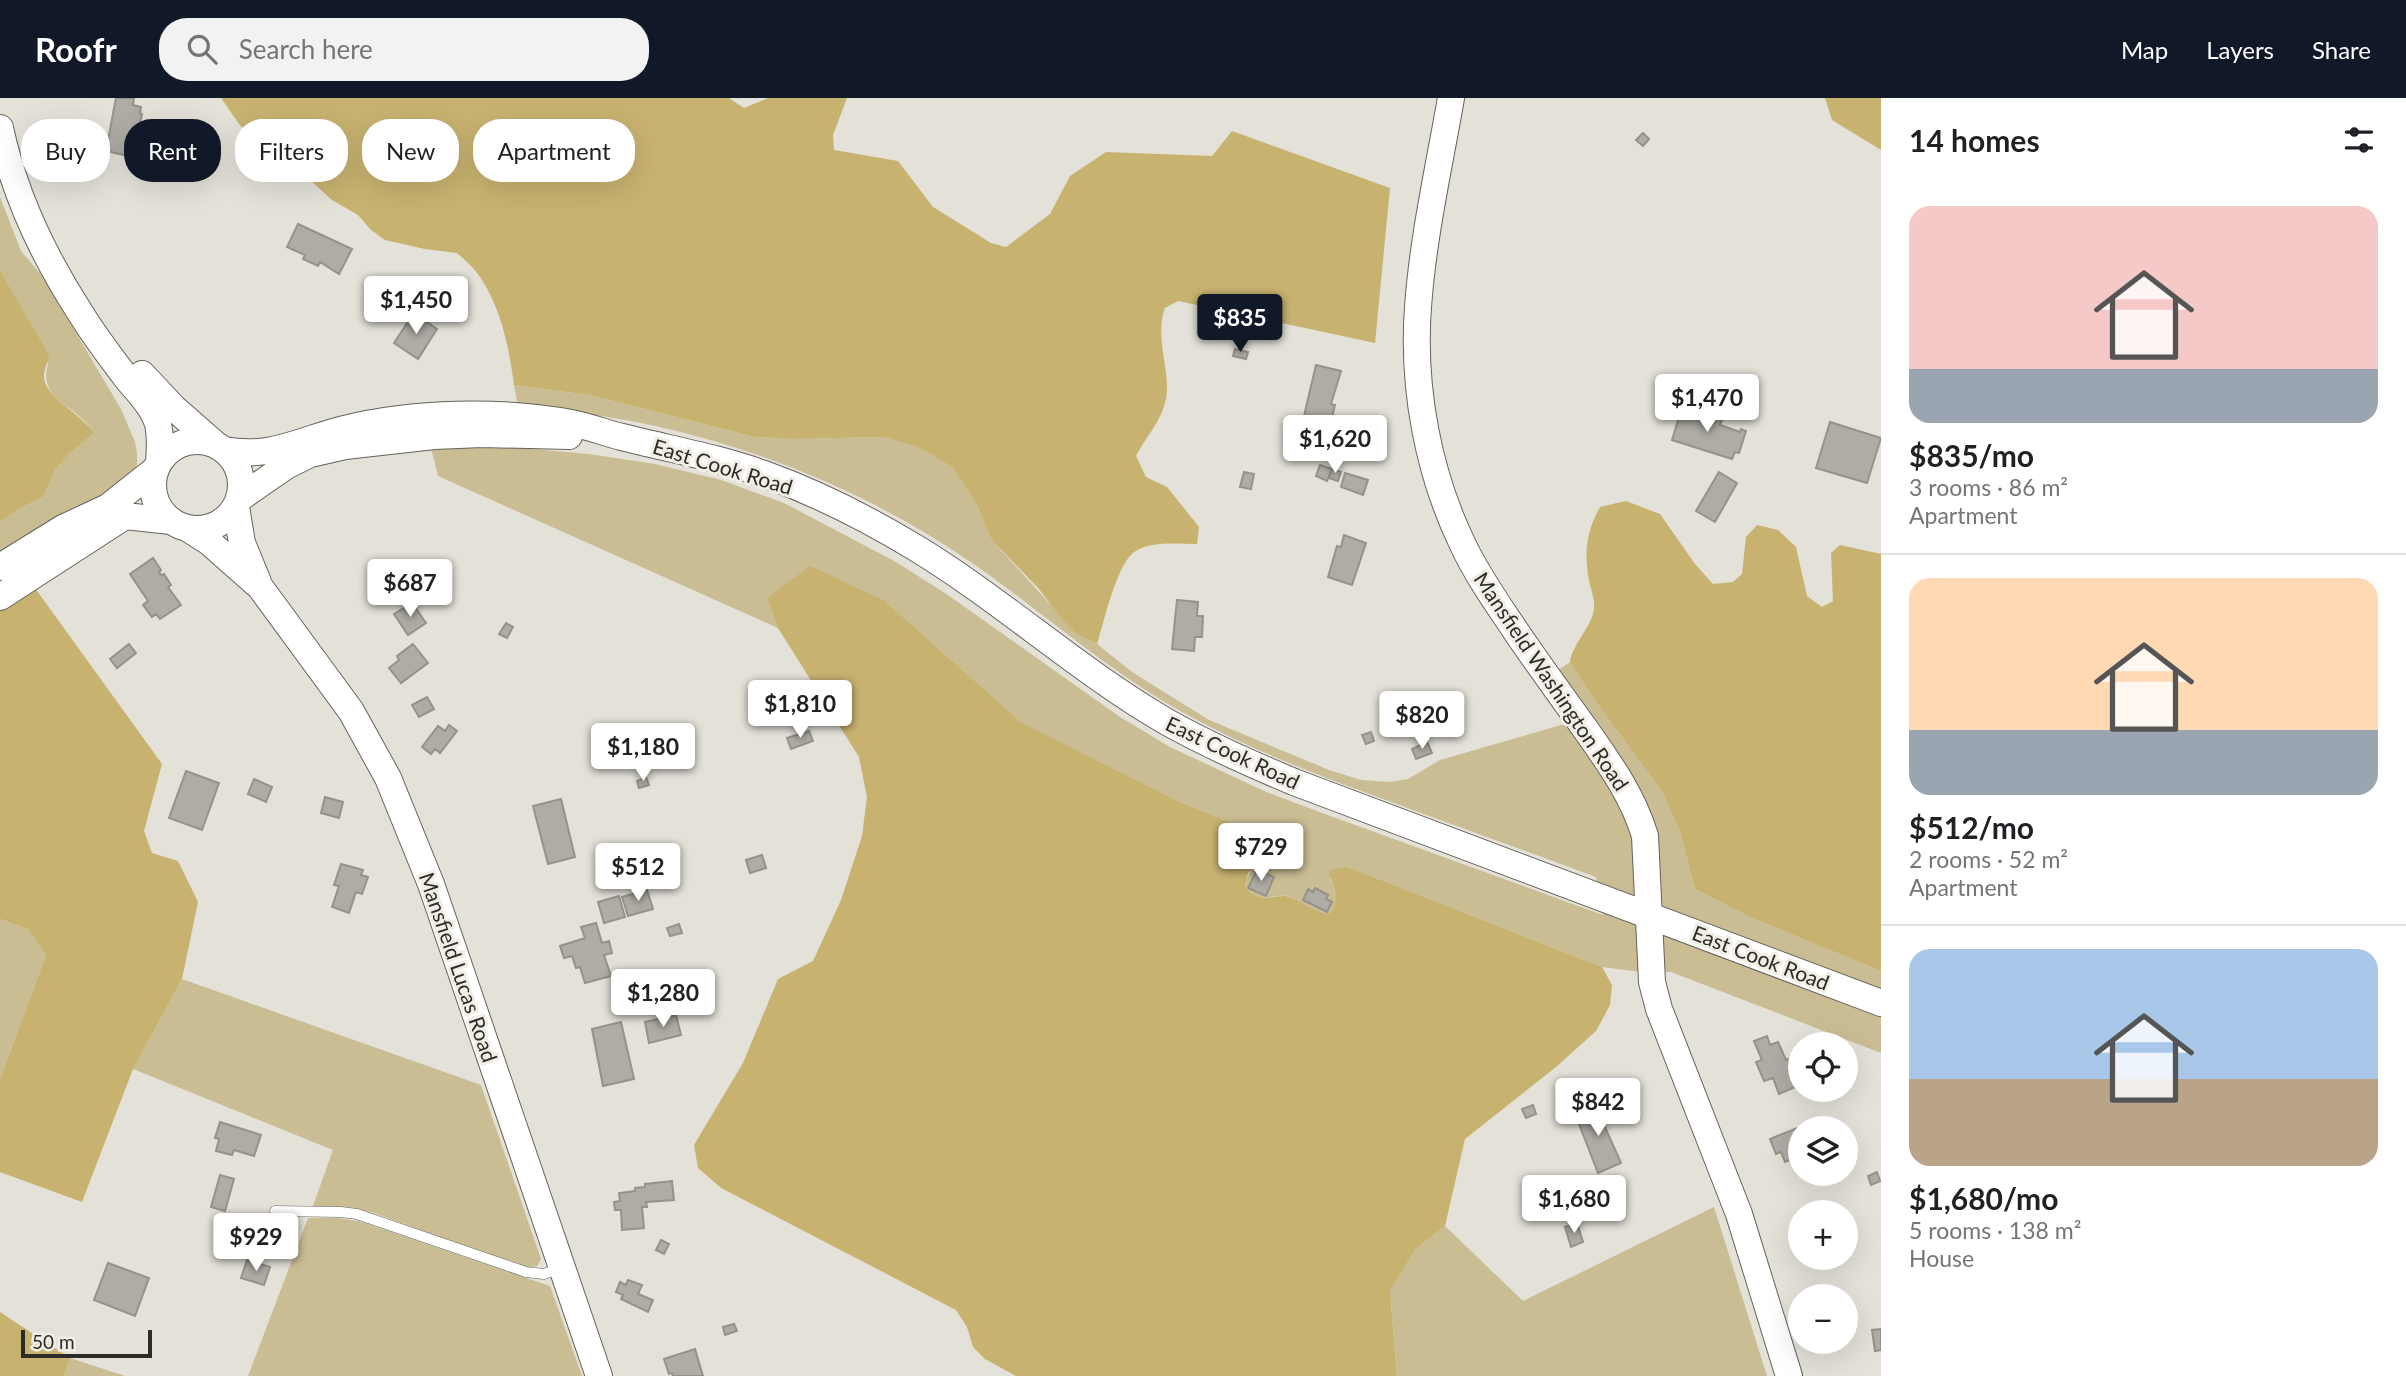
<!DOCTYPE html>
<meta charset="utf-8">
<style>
:root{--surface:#fff;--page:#f2f2f2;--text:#202124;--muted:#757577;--line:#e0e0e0;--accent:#111827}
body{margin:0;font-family:Lato,sans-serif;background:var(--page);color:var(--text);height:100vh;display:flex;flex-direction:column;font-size:26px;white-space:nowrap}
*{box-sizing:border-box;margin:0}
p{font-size:23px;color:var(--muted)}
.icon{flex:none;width:38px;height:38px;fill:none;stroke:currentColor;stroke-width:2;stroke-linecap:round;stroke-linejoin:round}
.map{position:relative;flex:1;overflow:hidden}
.sheet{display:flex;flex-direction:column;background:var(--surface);width:525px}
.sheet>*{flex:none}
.banner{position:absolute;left:21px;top:21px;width:665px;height:63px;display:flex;gap:14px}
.buttons{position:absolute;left:1788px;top:934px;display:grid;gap:14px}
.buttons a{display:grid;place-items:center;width:70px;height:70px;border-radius:50%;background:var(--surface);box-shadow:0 7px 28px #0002;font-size:35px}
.scale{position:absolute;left:21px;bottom:18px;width:131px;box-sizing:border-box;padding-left:7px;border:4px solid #2c2b28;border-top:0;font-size:19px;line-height:24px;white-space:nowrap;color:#2c2b28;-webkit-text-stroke:5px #f1eee5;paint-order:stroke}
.price{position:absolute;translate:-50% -60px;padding:0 16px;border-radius:7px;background:#fff;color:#222;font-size:23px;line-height:46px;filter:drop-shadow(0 2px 4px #0008)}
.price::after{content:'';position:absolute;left:50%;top:42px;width:21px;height:16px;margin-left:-10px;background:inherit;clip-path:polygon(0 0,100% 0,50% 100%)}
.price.selected{background:var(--accent);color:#fff}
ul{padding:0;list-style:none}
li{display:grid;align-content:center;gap:14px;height:371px;padding:0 28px}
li+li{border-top:2px solid var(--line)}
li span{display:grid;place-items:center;height:217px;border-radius:21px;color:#555}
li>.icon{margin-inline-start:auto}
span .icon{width:126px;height:126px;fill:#fffc;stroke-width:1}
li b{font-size:30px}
h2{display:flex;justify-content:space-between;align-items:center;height:84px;padding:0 28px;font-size:30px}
.tag{padding:0 24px;border-radius:28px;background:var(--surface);box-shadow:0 7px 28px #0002;font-size:24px;line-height:63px}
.tag.selected{background:var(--accent);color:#fff}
header{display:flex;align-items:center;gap:42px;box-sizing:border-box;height:98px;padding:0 35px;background:var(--accent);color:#fff}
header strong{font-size:33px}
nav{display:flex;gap:38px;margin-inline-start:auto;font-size:24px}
.search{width:490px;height:63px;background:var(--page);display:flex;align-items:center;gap:18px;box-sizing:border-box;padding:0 24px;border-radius:28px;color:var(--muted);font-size:26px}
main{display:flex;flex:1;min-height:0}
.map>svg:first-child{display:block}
</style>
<header>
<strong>Roofr</strong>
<div class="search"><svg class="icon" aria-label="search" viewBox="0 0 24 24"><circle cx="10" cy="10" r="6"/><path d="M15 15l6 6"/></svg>Search here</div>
<nav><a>Map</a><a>Layers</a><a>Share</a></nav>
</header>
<main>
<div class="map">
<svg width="1881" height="1278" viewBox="0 0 1881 1278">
<rect width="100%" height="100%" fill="#e3e1d8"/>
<!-- green -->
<path fill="#cabd94" d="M0 99 21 153 43 179 121 311 135 344 137 355V367L130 380 0 462V424L21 410 43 399 55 372 69 356 94 335C78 307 37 303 48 266L0 173Z
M514 287 589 297 755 339 793 341 883 339 920 348 952 369 976 405 991 441 1078 537 1097 546 1132 574 1209 622 1329 672 1361 682 1390 684 1408 681 1440 662 1568 625 1557 573 1570 564 1593 600 1662 693 1680 734 1695 791 1752 820 1881 873V893L1682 816 1881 917V955L1671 874H1641L1602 869 1348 769 1330 781 1336 796 1334 812 1329 816C1319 815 1310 812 1302 807 1296 804 1293 799 1287 798 1271 796 1260 806 1245 789 1248 775 1253 764 1268 760L1259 736 1178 703 1021 624 885 503 767 500 778 530 438 378 431 350H521L589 356 655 366 721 382 784 405 896 464 948 497 1120 619 1170 649 1264 693 1314 712 1603 817 1596 779C1529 754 1462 730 1394 705 1323 679 1252 653 1186 616 1107 573 1040 511 966 461 839 374 672 316 518 310Z
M0 821 28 831 46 857 0 981Z
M182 881 481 987 541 1161 537 1168 526 1170 374 1115 349 1109 313 1108 333 1052 133 971Z
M1714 1109 1767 1278H1397L1390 1193 1415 1152 1445 1128 1523 1203Z
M308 1120H338L359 1123 550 1188 582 1278H248Z
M70 1260 125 1278H64Z"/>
<!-- forest -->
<path fill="#c7b270" d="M221 0H729L744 10 768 0H847L833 37 834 52 898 63 933 109 991 145 1006 149 1050 116 1070 78 1106 54 1212 58 1232 33 1390 90 1375 245 1178 203 1165 210C1155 237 1168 266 1167 293 1165 320 1148 335 1136 358L1146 379 1167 389 1199 429 1197 446C1180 446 1148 442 1133 455 1116 469 1104 524 1097 546L1078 537 1061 520 1039 491 991 441 976 405 952 369 920 349 883 339 793 341 755 339 589 297 514 287C509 249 501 210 480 179 474 170 465 162 457 155L425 151 385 142 371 132 358 117 332 102 298 71 265 53 239 26Z
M1825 0H1881V52L1832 22Z
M0 173 49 257C48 263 44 272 44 278 43 298 84 318 94 335L69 356 55 372 43 399 21 410 0 424Z
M1626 403 1660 416 1695 466 1713 486 1733 484 1742 476 1746 439 1757 427 1778 432 1796 449 1807 498 1822 509 1833 503 1831 455 1840 447 1881 456V873L1752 820 1695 791 1680 734 1662 693 1593 600 1570 564C1573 544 1592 530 1594 510 1595 502 1591 491 1589 483 1584 453 1586 435 1600 409Z
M810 468 885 503 1021 624 1178 703 1259 736 1267 742 1272 756 1253 769 1248 775 1245 789C1262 809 1278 793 1292 800 1305 806 1314 814 1329 816L1334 811 1336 796 1329 776 1332 771 1348 769 1602 869 1612 887 1610 907 1596 933 1556 969 1465 1041 1445 1128 1415 1152 1390 1193 1397 1278H1016L985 1261 973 1249 967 1229 956 1212 721 1090 698 1070 694 1047 743 965 778 881 813 863 841 802 862 738 867 699 859 659 778 530 767 500Z
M27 479 162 666 144 733 152 755 178 763 198 804 182 881 133 971 82 1104 0 1074V981L46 857 28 831 0 821V498Z
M0 1214 70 1260 64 1278H0Z"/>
<!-- building -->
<path fill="#aeaca4" stroke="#95928a" stroke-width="2" d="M116 0H134L133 7 141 9 140 15 142 16 133 59 106 53Z
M1643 35 1649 41 1643 48 1636 42Z
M203 37 219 44 215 52 199 45Z
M298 126 352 151 339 176 320 164 318 168 303 161 305 157 287 149Z
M414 215 437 231 418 261 394 245Z
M1235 251 1248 254 1246 261 1233 258Z
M1316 267 1341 273 1331 306 1335 307 1331 324 1304 318Z
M1682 309 1722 322 1720 327 1740 334 1741 331 1746 333 1739 355 1735 354 1732 361 1672 342Z
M1830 324 1881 340 1867 385 1816 370Z
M1320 367 1332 371 1327 383 1316 378Z
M1332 371 1341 374 1338 383 1329 380Z
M1244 374 1254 376 1251 391 1240 389Z
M1719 374 1737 385 1715 424 1696 413Z
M1345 375 1368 382 1363 397 1341 389Z
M1344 437 1366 445 1352 487 1328 479 1337 448 1341 449Z
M153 460 161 472 159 474 161 477 164 476 171 487 168 489 181 507 160 521 156 516 152 519 143 507 148 503 130 476Z
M1177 502 1198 504 1197 518H1203L1202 539H1195L1194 553 1172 551Z
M412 505 426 525 408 537 394 516Z
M506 525 513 529 507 540 499 536Z
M129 546 136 555 117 570 110 561Z
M413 546 428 565 401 585 389 570 399 562 397 558Z
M427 599 434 611 419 619 412 607Z
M1439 606 1446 633 1429 638 1426 628 1421 629 1416 613Z
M449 627 457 633 440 655 435 651 431 656 422 649 438 628 445 633Z
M809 633 813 643 791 651 787 640Z
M1371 634 1374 643 1366 646 1362 637Z
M1427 644 1432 655 1416 661 1412 651Z
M186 673 219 685 202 732 169 720Z
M646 679 649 687 639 690 637 683Z
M254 681 272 689 266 704 248 696Z
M325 699 343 704 339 720 321 715Z
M561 701 575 759 548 766 533 708Z
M762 757 766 770 750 775 746 762Z
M341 766 363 772 361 777 368 779 362 796 356 794 349 815 332 809 339 788 334 787Z
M1257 772 1274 779 1266 798 1248 790Z
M1315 790 1328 797 1326 801 1332 804 1327 814 1303 802 1308 791 1313 794Z
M647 792 653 811 628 818 622 799Z
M619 798 625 819 604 825 598 804Z
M596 825 602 845 609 843 612 855 604 857 611 878 585 885 580 869 576 870 572 858 564 860 560 848 585 840 581 829Z
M679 826 682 835 670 838 667 830Z
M676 917 681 937 649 945 645 924Z
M621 924 634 981 603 988 592 931Z
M1767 938 1770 947 1778 944 1786 962 1795 959 1799 969 1794 971 1800 987 1779 996 1773 980 1764 983 1756 964 1762 962 1754 943Z
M1592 1000 1621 1065 1598 1075 1579 1026 1587 1022 1579 1006Z
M1533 1007 1536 1016 1526 1020 1522 1011Z
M220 1024 261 1037 254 1058 234 1052 232 1057 216 1053 219 1041 215 1040Z
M1797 1030 1801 1039 1798 1044 1801 1058 1785 1064 1781 1054 1776 1056 1770 1041Z
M1877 1074 1880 1083 1871 1087 1868 1078Z
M220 1077 234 1081 225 1113 211 1109Z
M672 1083 674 1102 646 1104 647 1109H642L644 1130 622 1132 621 1112H615L614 1104 620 1103 619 1095 635 1093V1090L645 1089V1086Z
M1832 1107 1835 1115H1811Z
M1577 1125 1583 1144 1571 1149 1565 1129Z
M661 1142 669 1146 664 1156 656 1152Z
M247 1162 270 1169 264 1187 241 1180Z
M108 1165 149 1180 135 1218 94 1202Z
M628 1182 642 1187 638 1196 653 1202 648 1214 621 1201 623 1197 616 1194 620 1184 626 1187Z
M734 1226 737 1233 725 1237 723 1229Z
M1881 1231V1252L1875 1253 1872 1232Z
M695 1251 703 1278H673L672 1275 669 1276 664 1261Z"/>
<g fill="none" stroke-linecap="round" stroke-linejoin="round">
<defs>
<path id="lane" d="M275 1113 341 1114 357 1116 526 1174 544 1176 561 1170"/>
<path id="secondary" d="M1451 0C1439 69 1423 139 1418 209 1412 289 1428 375 1463 447 1477 477 1497 505 1515 532 1538 566 1562 599 1586 632 1610 666 1633 698 1645 738L1652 884 1659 911 1739 1116 1789 1278
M0 30C14 96 44 159 81 216 95 239 112 261 128 282 139 295 153 309 158 326 161 339 160 351 159 364
M142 276 174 310 215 346
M153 387a44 44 0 1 1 88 0a44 44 0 1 1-88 0Z
M224 352C271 361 300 342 344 331 413 314 501 312 571 325 588 328 605 335 622 339 669 351 717 359 764 376 817 395 868 421 916 450 1003 503 1079 573 1167 624 1208 647 1251 666 1294 684L1881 905
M240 400 286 368 310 356 345 348 434 338 482 336 569 338
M236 409 242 445 258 484
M187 430 209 444 260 489 351 613 388 680 431 786 599 1278
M0 469 63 430 108 409 156 371
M0 499 125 418 171 423"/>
</defs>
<!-- lane casing -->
<use href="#lane" stroke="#64625a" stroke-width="11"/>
<!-- secondary casing -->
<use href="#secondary" stroke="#64625a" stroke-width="28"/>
<!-- lane -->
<use href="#lane" stroke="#fff" stroke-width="10"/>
<!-- secondary -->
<use href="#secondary" stroke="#fff" stroke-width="26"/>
</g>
<g text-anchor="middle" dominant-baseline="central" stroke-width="6" stroke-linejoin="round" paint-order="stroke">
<!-- street labels -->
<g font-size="21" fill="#2c2b28" stroke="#f1eee5">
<text transform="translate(723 368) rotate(17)">East Cook Road</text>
<text transform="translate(1552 583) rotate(56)">Mansfield Washington Road</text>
<text transform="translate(1233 654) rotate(25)">East Cook Road</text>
<text transform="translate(1761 859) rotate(21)">East Cook Road</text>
<text transform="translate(459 869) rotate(71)">Mansfield Lucas Road</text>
</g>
</g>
</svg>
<div class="buttons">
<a><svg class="icon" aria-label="locate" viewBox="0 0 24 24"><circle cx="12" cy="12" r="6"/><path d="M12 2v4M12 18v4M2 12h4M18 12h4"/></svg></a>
<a><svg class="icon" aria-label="layers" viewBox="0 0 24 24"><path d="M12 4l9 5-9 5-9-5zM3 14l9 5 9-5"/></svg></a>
<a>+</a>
<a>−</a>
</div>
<div class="scale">50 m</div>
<b class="price" style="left:416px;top:238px">$1,450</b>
<b class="price selected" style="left:1240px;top:256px">$835</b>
<b class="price" style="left:1707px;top:336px">$1,470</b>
<b class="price" style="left:1335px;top:377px">$1,620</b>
<b class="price" style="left:410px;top:521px">$687</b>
<b class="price" style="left:800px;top:642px">$1,810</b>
<b class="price" style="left:1422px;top:653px">$820</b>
<b class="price" style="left:643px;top:685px">$1,180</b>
<b class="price" style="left:1261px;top:785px">$729</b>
<b class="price" style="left:638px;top:805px">$512</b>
<b class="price" style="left:663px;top:931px">$1,280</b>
<b class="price" style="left:1598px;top:1040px">$842</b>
<b class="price" style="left:1574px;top:1137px">$1,680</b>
<b class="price" style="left:256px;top:1175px">$929</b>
<div class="banner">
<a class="tag">Buy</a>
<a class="tag selected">Rent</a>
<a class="tag">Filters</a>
<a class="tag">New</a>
<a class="tag">Apartment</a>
</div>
</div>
<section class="sheet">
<h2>14 homes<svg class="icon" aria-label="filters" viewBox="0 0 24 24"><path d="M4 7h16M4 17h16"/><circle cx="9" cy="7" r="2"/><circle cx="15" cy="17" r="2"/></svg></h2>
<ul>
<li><span style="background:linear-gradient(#f6c9c9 75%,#9aa5b1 0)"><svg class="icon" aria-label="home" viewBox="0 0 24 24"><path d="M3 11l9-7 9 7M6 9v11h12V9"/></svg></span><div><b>$835/mo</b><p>3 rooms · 86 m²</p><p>Apartment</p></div></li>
<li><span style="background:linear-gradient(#ffd9b3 70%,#9aa5b1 0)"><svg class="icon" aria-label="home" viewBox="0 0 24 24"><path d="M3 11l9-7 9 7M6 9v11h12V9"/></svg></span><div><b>$512/mo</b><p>2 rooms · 52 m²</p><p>Apartment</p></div></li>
<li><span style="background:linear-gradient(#a9c7e8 60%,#b9a48a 0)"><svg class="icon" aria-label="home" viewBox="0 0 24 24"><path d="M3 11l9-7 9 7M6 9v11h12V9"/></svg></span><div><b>$1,680/mo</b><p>5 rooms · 138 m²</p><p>House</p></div></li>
</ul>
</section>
</main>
